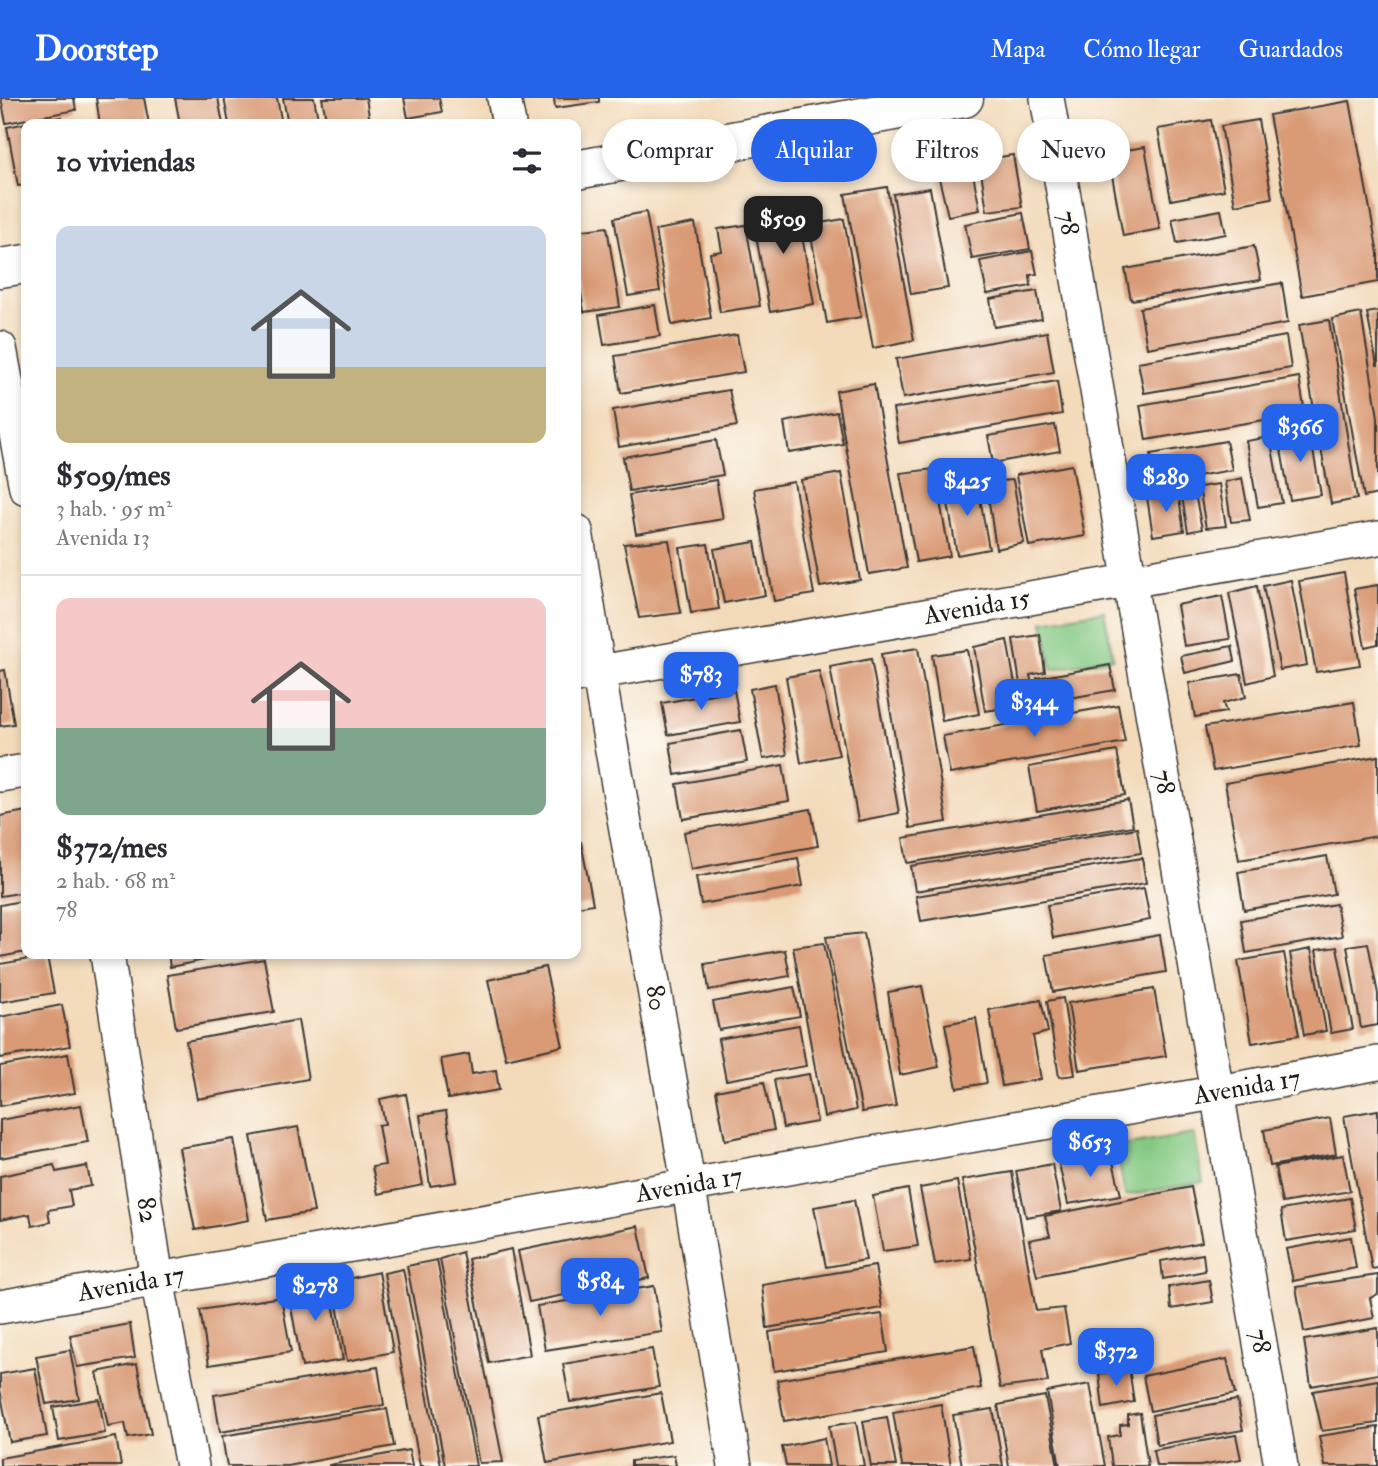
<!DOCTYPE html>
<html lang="es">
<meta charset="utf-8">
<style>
:root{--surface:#fff;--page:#f7f7f7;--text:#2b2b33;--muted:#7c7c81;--line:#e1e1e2;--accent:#2563eb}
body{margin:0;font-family:"IM FELL Double Pica",serif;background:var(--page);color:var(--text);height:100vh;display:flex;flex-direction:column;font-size:26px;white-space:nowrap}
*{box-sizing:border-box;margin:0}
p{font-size:23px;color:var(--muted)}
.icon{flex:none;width:38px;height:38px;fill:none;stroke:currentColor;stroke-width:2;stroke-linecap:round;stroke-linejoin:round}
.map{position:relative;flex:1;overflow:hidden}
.drawer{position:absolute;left:21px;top:21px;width:560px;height:840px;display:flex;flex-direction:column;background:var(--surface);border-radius:14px;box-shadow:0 4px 10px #0003}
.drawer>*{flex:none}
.banner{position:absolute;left:602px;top:21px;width:665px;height:63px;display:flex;gap:14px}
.price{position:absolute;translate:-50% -60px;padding:0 16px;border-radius:14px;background:var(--accent);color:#fff;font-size:23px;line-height:46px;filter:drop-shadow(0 2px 4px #0008)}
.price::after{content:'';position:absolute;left:50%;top:42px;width:21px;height:16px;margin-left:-10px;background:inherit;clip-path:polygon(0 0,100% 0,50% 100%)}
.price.current{background:#222;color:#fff}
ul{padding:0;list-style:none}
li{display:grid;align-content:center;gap:14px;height:371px;padding:0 35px}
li+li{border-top:2px solid var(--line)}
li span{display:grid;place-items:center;height:217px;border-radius:14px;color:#555}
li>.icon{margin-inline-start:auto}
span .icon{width:126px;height:126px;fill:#fffc;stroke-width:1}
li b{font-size:30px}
h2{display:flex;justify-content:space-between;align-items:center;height:84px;padding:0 35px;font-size:30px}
.tag{padding:0 24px;border-radius:32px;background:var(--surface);box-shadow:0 4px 10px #0003;font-size:24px;line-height:63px}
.tag.current{background:var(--accent);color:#fff}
header{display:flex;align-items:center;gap:42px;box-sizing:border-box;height:98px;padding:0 35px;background:var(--accent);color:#fff}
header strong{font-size:33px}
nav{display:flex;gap:38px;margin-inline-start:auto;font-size:24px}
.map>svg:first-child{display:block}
</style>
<header>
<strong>Doorstep</strong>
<nav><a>Mapa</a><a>Cómo llegar</a><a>Guardados</a></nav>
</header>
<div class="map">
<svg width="1378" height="1368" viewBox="0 0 1378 1368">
<rect width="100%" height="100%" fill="#fdfcf7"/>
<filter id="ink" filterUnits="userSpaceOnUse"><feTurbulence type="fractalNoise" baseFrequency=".0143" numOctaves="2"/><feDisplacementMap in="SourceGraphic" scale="14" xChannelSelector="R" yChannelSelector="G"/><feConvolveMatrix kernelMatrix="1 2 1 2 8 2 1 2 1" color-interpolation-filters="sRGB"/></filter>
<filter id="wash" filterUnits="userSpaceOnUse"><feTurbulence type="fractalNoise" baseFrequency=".00686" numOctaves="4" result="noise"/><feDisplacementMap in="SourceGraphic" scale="28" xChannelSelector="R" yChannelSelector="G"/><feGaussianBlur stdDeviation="1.57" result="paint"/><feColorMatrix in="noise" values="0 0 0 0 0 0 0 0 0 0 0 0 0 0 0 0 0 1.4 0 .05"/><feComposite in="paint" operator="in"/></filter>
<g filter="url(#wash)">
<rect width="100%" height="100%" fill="#f3daba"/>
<!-- green -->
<path fill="#84c983" stroke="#507250" stroke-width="2" d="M1104 513 1113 560 1052 572 1043 523Z
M1194 1036 1203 1084 1125 1098 1116 1049Z"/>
<g id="blocks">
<!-- building -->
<path fill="#d99a74" d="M1 0H74L76 12 6 25Z
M96 0H144L149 26H100Z
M175 0H218L223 26H180Z
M224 0H277L282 26H229Z
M283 0H314L319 26H288Z
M322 0H366L370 24 359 26H327Z
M404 0H439L442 14 408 20Z
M554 0H599V4L555 10Z
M1350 3 1378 155V184L1302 198 1269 17Z
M62 19 63 26H28V25Z
M1211 22 1224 92 1171 102 1158 31Z
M1258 22 1272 100 1235 107 1221 28Z
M26 25V87L18 88 7 29Z
M1145 49 1160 131 1123 138 1108 55Z
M1013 57 1022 109 987 113 980 67 992 66 994 60Z
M972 71 980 112 948 118 938 76Z
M887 89 914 242 873 250 845 96Z
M930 90 948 190 911 196 893 96Z
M796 103 814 206 770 214 751 111Z
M1221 112 1226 136 1177 145 1172 121Z
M646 114 660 193 628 198 614 120Z
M1023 115 1030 151 972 161 965 126Z
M844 121 861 219 827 225 809 127Z
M695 125 711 220 672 227 655 132Z
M746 127 760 208 720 214 710 155 722 153 718 131Z
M607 129 620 209 584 214 576 163V133Z
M1254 148 1261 182 1131 202 1125 171Z
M1032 153 1037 176 1030 177 1031 188 987 196 980 163Z
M1282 185 1288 225 1147 250 1140 210Z
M1037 193 1042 221 994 229 990 201Z
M655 207 660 238 604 247 599 217Z
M1378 213V267H1377L1367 215Z
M1361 215 1378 319V396L1364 399 1332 221Z
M1329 222 1357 401 1331 406 1299 227Z
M1047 234 1054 274 903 300 896 261Z
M737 237 744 274 621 295 615 258Z
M1286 238 1291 270 1144 295 1138 264Z
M1299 279 1305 315 1146 342 1140 307Z
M1057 283 1062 316 899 345 893 311Z
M874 286 907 470 869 476 836 293Z
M729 292 737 328 619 349 613 312Z
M837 314 843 346 789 355 784 324Z
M1055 327 1060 353 993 365 988 338Z
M1309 330 1321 397 1290 402 1278 335Z
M1270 339 1282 405 1258 409 1246 343Z
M716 342 723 377 629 393 623 359Z
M1226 343 1232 372 1156 385 1151 356Z
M1072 367 1085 438 1029 448 1016 377Z
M934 371 950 458 916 464 900 375Z
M841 375 860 482 820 489 801 382Z
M1242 380 1250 422 1231 424 1225 384Z
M716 382 723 421 636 436 629 397Z
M1013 382 1024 445 996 451 986 384Z
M977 383 989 451 957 457 945 388Z
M794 384 814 496 774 503 754 391Z
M1219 386 1226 428 1206 430 1199 389Z
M1194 391 1202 431 1188 434 1181 393Z
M1178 394 1184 433 1153 438 1147 399Z
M669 442 681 515 639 520 624 446Z
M755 444 765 497 724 505 714 451Z
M708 446 719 511 691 515 680 450Z
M1344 475 1360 567 1316 574 1299 483Z
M1291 482 1307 567 1280 572 1263 488Z
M1378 487V546L1365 549 1354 491Z
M1257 488 1273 578 1247 585 1229 495Z
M1222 498 1230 541 1184 548 1177 507Z
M1040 537 1045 574 1030 577 1036 604 1023 605 1013 541Z
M1007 542 1019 608 985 613 974 549Z
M1232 548 1235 563 1185 575 1181 558Z
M918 550 947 724 910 730 881 556Z
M967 552 979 616 942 623 932 557Z
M871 561 899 715 858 723 830 569Z
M1110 567 1115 592 1041 605 1037 580Z
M5 572 14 626 0 628V573Z
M819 573 839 657 801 665 786 579Z
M1241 576 1246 599 1223 605 1226 614 1195 619 1189 585Z
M775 586 787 657 763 661 750 591Z
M734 592 740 624 668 637 662 605Z
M1354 604 1361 647 1213 673 1205 629Z
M1118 607 1125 644 950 676 943 638Z
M741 632 747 664 675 677 670 645Z
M1117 653 1125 697 1037 713 1029 669Z
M1378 658V738L1239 762 1225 685Z
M783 667 789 703 683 721 677 686Z
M1128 702 1133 728 907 765 903 740Z
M811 711 818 748 691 771 684 734Z
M26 713V794L0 798V718Z
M1137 730 1141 755 915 793 911 768Z
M576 744H581L593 806 576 809Z
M1327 758 1334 796 1244 812 1238 774Z
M798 760 803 788 701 806 696 779Z
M1142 760 1146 785 921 823 916 798Z
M1144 790 1150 822 1053 840 1047 807Z
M26 802V854L0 859V807Z
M1336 806 1342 838 1246 855 1241 822Z
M864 835 896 1008 862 1014 826 839Z
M1160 837 1166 874 1053 894 1046 857Z
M824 845 856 1012 824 1019 793 849Z
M1368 845 1378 896V927L1361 930 1347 848Z
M1337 849 1353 931 1331 935 1316 852Z
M1311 851 1326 933 1304 937 1290 855Z
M785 852 790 878 709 892 705 866Z
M1284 855 1299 937 1252 945 1238 863Z
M168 856H204L205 862 170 869Z
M47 858 54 895 0 904V866Z
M264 861 274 914 176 930 167 877Z
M545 869 563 948 506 961 488 882Z
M922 888 939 969 900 977 888 894Z
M794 889 800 918 719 932 713 904Z
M1154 891 1166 958 1079 972 1068 905Z
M1063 900 1075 977 1059 979 1047 903Z
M1041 902 1048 934 1033 938 1041 981 1002 988 989 912Z
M62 907 70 948 0 960V919Z
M976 920 987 985 957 990 945 926Z
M298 922 308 981 197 1001 186 943Z
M799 927 806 968 726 982 718 941Z
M68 956 75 995 0 1008V968Z
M469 956 472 976 496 972 499 992 448 1001 441 961Z
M809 976 817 1024 783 1030 774 982Z
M764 984 774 1032 725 1042 716 993Z
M406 996 423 1087 378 1096 372 1069 385 1067 378 1027 385 1026 380 1001Z
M81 1007 88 1044 0 1060V1022Z
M1378 1012V1170L1372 1171 1344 1018Z
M446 1013 457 1084 430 1088 420 1017Z
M1330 1020 1336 1056 1270 1068 1264 1032Z
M298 1029 314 1114 267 1122 251 1038Z
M234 1041 249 1122 195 1132 179 1050Z
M1111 1055 1121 1097 1068 1106 1059 1066Z
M1343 1057 1350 1093 1282 1105 1275 1069Z
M1052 1066 1061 1113 1026 1119 1016 1073Z
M54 1067 56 1074 87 1068 91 1088 69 1092 72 1108 48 1112 50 1124 32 1128 30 1116 0 1122V1078Z
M1012 1074 1036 1213 1064 1210 1070 1245 1042 1251 1048 1284 1000 1290 962 1082Z
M957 1083 971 1161 935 1166 920 1090Z
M1191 1089 1202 1144 1037 1178 1029 1142 1050 1138 1045 1118Z
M908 1091 918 1148 883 1153 873 1098Z
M1350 1100 1356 1131 1286 1143 1281 1112Z
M854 1102 866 1162 826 1169 814 1109Z
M638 1128 649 1180 529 1204 518 1153Z
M1351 1139 1356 1170 1293 1183 1286 1151Z
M511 1151 530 1257 489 1265 468 1161Z
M462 1154 503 1364 479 1365 440 1161Z
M1203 1156 1205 1173 1163 1181 1161 1163Z
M437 1162 476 1368H445L407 1168Z
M875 1168 882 1210 767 1230 762 1187Z
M403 1171 441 1368H420L384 1175Z
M379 1174 393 1254 347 1263 333 1184Z
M1378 1177V1196L1370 1200 1374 1220 1304 1234 1296 1189Z
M329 1182 343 1262 302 1269 287 1187Z
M1209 1182 1213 1204 1171 1211 1169 1189Z
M654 1188 662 1234 545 1252 537 1208Z
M281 1199 291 1254 209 1267 200 1212Z
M882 1216 888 1254 774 1273 769 1234Z
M130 1226 135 1260 77 1269 70 1237Z
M1378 1230V1276L1311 1288 1304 1242Z
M974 1248 981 1290 784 1323 777 1282Z
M652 1251 659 1289 570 1304 563 1266Z
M70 1252 79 1301 46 1306 36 1258Z
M1227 1261 1235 1296 1150 1313 1143 1278Z
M137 1266 151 1336 128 1340 125 1325 108 1328 97 1274Z
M378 1269 384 1307 220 1334 214 1297Z
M35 1270 47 1338 10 1344 0 1292V1276Z
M1129 1270 1134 1304 1103 1310 1099 1276Z
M1378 1282V1325L1322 1333 1313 1293Z
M1090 1286 1105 1368H1060L1047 1294Z
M661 1295 670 1343 547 1365 538 1317Z
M1045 1298 1058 1368H1009L998 1307Z
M99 1301 105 1335 59 1343 53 1309Z
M1237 1302 1243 1332 1157 1347 1152 1317Z
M941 1306 951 1368H902L893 1314Z
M387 1311 394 1348 288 1368H227L222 1338Z
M993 1311 1003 1368H962L953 1317Z
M1140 1315 1148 1368H1112L1108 1339 1120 1337V1327L1128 1326V1317Z
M887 1319 896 1368H871L863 1323Z
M856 1324 864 1368H836L829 1328Z
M1378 1329V1368H1325L1319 1338Z
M1236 1337 1241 1361 1200 1368H1156L1153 1352Z
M116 1339 121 1368H0V1360Z
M824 1340 829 1368H786L782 1349Z
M409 1352 412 1368H329V1367Z
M674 1357 676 1368H631V1363Z"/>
</g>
</g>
<g filter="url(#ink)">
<use href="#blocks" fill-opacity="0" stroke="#3c3834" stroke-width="2"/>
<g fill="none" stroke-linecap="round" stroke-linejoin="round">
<defs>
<path id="minor" d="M504 0 509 26
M1047 0 1281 1368
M0 250 26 390
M576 433 603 601 684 1061 735 1368
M576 578 1378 440
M0 677 26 673
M107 856 157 1181 192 1368
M0 1209 1219 994 1378 965"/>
<path id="tertiary" d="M576 72 964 0
M0 170 26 166"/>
</defs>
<!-- minor casing -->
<use href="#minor" stroke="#3c3834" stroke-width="36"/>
<!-- tertiary casing -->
<use href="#tertiary" stroke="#3c3834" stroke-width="41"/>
<!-- minor -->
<use href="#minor" stroke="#fff" stroke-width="33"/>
<!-- tertiary -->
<use href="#tertiary" stroke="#fff" stroke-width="38"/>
</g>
</g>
<g text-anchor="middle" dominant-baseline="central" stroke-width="7" stroke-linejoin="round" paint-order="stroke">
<!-- street labels -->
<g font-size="26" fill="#1c1c1c" stroke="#fdfcf7">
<text transform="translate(1068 125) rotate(80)">78</text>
<text transform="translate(977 509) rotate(-10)">Avenida 15</text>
<text transform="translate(1164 684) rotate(80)">78</text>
<text transform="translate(656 900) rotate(80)">80</text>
<text transform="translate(1247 989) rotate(-10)">Avenida 17</text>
<text transform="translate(689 1087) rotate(-10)">Avenida 17</text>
<text transform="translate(147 1112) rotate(81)">82</text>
<text transform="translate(131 1186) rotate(-10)">Avenida 17</text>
<text transform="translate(1260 1243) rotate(80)">78</text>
</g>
</g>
</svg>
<b class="price current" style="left:783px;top:158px">$509</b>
<b class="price" style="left:1300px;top:366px">$366</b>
<b class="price" style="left:1166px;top:416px">$289</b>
<b class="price" style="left:967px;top:420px">$425</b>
<b class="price" style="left:701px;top:614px">$783</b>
<b class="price" style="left:1034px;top:641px">$344</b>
<b class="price" style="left:1090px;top:1081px">$653</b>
<b class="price" style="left:600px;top:1220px">$584</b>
<b class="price" style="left:315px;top:1225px">$278</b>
<b class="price" style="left:1116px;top:1290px">$372</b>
<div class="banner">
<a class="tag">Comprar</a>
<a class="tag current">Alquilar</a>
<a class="tag">Filtros</a>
<a class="tag">Nuevo</a>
</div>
<section class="drawer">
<h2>10 viviendas<svg class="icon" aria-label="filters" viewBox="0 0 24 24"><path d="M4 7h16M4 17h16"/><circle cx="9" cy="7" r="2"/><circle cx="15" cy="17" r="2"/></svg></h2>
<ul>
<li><span style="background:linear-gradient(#c9d6e8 65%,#c2b280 0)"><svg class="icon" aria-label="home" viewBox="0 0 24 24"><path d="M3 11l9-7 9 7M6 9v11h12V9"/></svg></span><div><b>$509/mes</b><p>3 hab. · 95 m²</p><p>Avenida 13</p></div></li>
<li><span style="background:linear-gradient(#f6c9c9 60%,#7fa58c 0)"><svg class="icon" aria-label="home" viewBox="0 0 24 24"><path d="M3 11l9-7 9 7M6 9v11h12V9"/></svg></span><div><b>$372/mes</b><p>2 hab. · 68 m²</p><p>78</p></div></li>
</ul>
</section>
</div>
